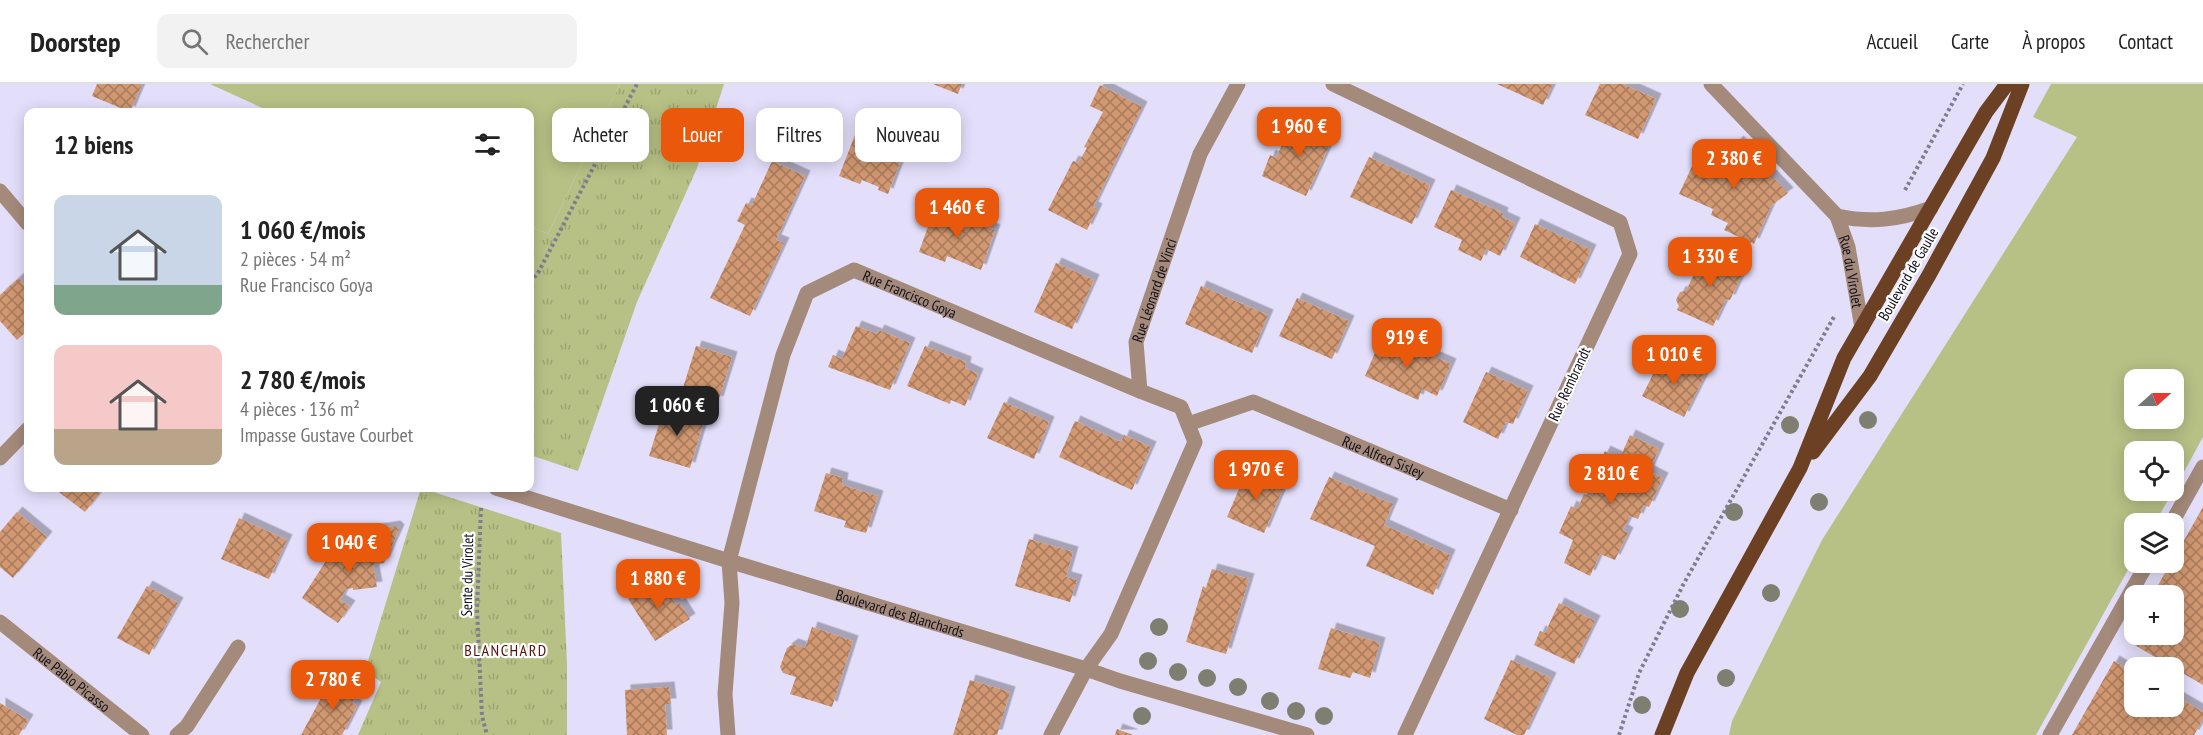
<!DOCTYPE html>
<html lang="fr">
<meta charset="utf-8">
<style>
:root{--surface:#fff;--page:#f2f2f2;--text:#222;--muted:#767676;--line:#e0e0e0;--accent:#ea580c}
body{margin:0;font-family:"PT Sans Narrow",sans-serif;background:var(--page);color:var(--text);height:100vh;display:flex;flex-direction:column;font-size:22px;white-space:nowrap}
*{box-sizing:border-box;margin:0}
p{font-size:20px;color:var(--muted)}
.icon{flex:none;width:33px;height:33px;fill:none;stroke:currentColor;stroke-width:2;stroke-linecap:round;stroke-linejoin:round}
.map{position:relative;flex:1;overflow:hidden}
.side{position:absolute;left:24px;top:24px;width:510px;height:384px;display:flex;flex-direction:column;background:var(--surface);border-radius:12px;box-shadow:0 3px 15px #0003}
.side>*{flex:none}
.guide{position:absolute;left:552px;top:24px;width:570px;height:54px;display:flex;gap:12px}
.needle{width:39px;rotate:69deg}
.tools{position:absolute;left:2124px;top:285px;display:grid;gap:12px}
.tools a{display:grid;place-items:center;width:60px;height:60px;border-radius:12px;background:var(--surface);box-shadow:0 3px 15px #0003;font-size:30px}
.price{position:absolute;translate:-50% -51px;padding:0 14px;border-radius:12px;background:var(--accent);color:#fff;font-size:20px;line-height:39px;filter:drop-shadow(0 2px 3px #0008)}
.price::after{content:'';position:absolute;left:50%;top:36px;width:18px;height:14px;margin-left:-9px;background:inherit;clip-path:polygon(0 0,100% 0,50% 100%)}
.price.on{background:#222;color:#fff}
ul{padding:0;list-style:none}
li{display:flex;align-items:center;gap:18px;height:150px;padding:0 30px}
li span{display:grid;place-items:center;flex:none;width:168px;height:120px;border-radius:12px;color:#555}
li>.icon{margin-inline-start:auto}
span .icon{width:72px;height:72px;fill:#fffc;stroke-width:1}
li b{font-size:26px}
h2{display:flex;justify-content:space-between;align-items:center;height:72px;padding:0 30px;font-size:26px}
.pill{padding:0 21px;border-radius:12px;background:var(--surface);box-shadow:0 3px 15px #0003;font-size:21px;line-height:54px}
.pill.on{background:var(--accent);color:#fff}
header{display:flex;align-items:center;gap:36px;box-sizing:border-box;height:84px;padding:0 30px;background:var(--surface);border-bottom:2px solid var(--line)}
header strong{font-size:28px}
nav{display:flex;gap:33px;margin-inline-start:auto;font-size:21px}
.search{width:420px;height:54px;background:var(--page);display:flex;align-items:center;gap:15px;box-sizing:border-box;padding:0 21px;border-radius:12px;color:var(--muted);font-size:22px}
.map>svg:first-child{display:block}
</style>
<header>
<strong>Doorstep</strong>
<div class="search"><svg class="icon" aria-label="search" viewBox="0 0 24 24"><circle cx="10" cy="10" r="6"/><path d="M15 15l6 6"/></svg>Rechercher</div>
<nav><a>Accueil</a><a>Carte</a><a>À propos</a><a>Contact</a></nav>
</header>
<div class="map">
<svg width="2203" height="651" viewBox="0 0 2203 651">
<defs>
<pattern id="park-tufts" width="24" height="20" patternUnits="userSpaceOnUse" patternTransform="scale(1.5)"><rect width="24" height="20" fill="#b7c185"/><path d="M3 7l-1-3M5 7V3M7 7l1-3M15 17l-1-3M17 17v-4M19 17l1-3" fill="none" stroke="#9ca572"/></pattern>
<pattern id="building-cross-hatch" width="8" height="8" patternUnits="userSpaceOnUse" patternTransform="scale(1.5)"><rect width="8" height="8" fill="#d19871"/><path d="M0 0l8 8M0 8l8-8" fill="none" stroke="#a87a5c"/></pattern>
<filter id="shadow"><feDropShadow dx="5.5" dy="-5.5" stdDeviation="0" flood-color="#0004"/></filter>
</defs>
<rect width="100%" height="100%" fill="#e3defa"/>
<!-- grass -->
<path fill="#b7c185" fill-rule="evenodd" d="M210 0H620L548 150 530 142V28H271Z
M2051 0H2203V353L2174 406V368H2134V406L2173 407 2155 439 2134 440V475L2036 651H1729L1732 637 1822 456 2077 53 2033 33ZM2134 296H2174V334H2134Z"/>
<!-- park -->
<path fill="url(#park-tufts)" d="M620 0H724L697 84 637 218 578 387 530 371V142L548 150Z
M421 404 561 449 567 580V651H358L381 598 365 587Z"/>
<!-- building -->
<path fill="url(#building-cross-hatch)" filter="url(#shadow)" d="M97 0H142L130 28 92 12Z
M933 0H962L958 10Z
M1497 0H1553L1543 21Z
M1600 0H1623L1656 15 1638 55 1585 31Z
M1100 1 1142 23 1093 123 1097 125 1087 146 1048 126 1073 77 1078 79 1087 64 1084 63 1103 28 1090 22Z
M1294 35 1333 53 1306 112 1262 92 1270 71 1276 74Z
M855 51 903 70 888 110 878 106 879 103 862 96 860 100 839 92Z
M1738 57 1788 109 1771 122 1754 160 1724 146 1728 139 1711 131 1713 125 1679 110 1696 74 1701 77 1715 64 1724 72Z
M1369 73 1430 101 1412 140 1350 113Z
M772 77 805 92 776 156 784 159 750 232 710 214 745 141 737 137 746 119 752 121Z
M1451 106 1503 129 1502 133 1515 139 1500 172 1486 165 1481 177 1458 166 1462 156 1434 143Z
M935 123 995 146 981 186 947 172 945 178 919 168Z
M1535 140 1591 166 1575 200 1520 173Z
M1706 165 1745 184 1730 216 1726 215 1713 242 1677 226 1679 222 1676 216 1680 208 1686 207Z
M1056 179 1094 196 1072 245 1034 228Z
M19 194 28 206 27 210 28 212V246L17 256 0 237V211Z
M1201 202 1268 231 1252 269 1185 240Z
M1297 214 1349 237 1332 275 1279 252Z
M856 242 877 250 879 246 910 259 890 306 828 283 833 271 842 275Z
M1383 250 1451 280 1437 312 1422 305 1418 316 1365 292Z
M696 262 732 273 718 318 682 307Z
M925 262 966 278 965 284 978 290 965 322 951 316 950 320 907 302Z
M1663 271 1705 291 1684 333 1642 312Z
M1486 288 1528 307 1513 340 1506 338 1498 355 1463 338Z
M1004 318 1049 338 1034 375 987 354Z
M665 321 705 333 690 384 649 372Z
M1075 337 1121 358 1124 351 1151 363 1132 406 1059 373Z
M1630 351 1659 365 1649 387 1663 394 1649 423 1644 421 1638 435 1630 432 1623 446 1628 449 1615 476 1600 470 1590 492 1564 479 1573 456 1559 449 1571 422 1577 425 1584 410 1592 413 1598 398 1591 395 1605 367 1620 374Z
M1248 384 1285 400 1264 449 1227 433Z
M826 389 843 394 842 401 878 412 866 449 844 443 846 437 814 427Z
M1329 393 1393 420 1384 441 1450 471 1433 511 1366 482 1375 462 1310 435Z
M57 404H104L85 428 55 405Z
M2203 423V601L2126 556 2134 541V550H2174V512H2152L2171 478H2174V474Z
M17 428 47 453 13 494 0 483V448Z
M239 434 287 456 269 495 221 475Z
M395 442 399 446 384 479 373 481 377 503 353 506V504L346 505 340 516 350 522 338 539 302 514 326 477 349 474 348 469 371 465 369 446Z
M1029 455 1073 468 1066 493 1077 496 1070 518 1015 502Z
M1212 485 1249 495 1226 570 1186 558 1203 502 1206 504Z
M660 496 676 521 680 519 690 535 655 557 628 515Z
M147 502 178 519 149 571 117 554Z
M1559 519 1595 537 1574 580 1534 561 1540 547 1545 549Z
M812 543 853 557 832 623 790 610 796 593 783 589 780 583 787 564 793 560 805 564Z
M1331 544 1380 559 1370 594 1353 588 1350 594 1318 585Z
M1511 576 1551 594 1524 651H1517L1484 635Z
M2114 577 2134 589V622H2174V611L2203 628V635L2194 651H2072Z
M337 595 359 606 352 619 357 622 342 651H301L326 605 331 608Z
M970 596 1010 608 997 651H953Z
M669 603 671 620H665L667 651H627L625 606Z
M0 619 28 636 19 651H0Z
M1117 645 1133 651H1115Z"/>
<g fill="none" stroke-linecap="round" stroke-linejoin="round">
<!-- path -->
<path stroke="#807d91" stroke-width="4" stroke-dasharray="3 3" stroke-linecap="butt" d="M1905 106 1963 0
M530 198 538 189 637 0
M481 424 477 525 482 632 487 651
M1619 651 1639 589 1683 501 1835 231"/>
<!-- minor -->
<g stroke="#a48a7a" stroke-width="15">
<path d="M1333 0 1620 138 1630 170 1405 651"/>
<path id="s1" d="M1711 0 1837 132 1848 163 1862 244"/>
<path d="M0 107 28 140"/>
<path d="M1837 132C1871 139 1898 136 1931 124"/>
<path id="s2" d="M1188 340 1253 318 1511 426"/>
<path d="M0 374 28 345"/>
<path id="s3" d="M496 404 729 477 1086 585 1120 597 1307 651"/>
<path d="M2171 440 2203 383"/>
<path id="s4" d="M0 538 142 651"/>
<path d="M177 651 187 642 238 563"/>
<path id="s5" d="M728 651 725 610 732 519 729 477 783 271 807 209 854 186 1140 307"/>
<path id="s6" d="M1051 651 1086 585 1111 550 1195 358 1181 323 1140 307 1136 258 1200 70 1238 0"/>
<path d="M2050 651 2148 478"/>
</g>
<!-- major -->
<path stroke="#6c4123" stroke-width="15" d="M1813 368 1870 292 1929 191 1993 74 2022 0
M1662 651 1687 589 1800 384 1844 274 1986 28 2007 0"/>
</g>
<!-- trees -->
<g fill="#7e7f70">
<circle cx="1868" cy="336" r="9"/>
<circle cx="1790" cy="341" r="9"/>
<circle cx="1819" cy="418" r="9"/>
<circle cx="1734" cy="428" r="9"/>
<circle cx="1771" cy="509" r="9"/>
<circle cx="1680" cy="525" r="9"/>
<circle cx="1159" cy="543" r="9"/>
<circle cx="1148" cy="577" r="9"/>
<circle cx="1178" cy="588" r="9"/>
<circle cx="1207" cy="594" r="9"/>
<circle cx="1726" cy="594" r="9"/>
<circle cx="1238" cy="603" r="9"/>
<circle cx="1270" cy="617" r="9"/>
<circle cx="1642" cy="621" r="9"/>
<circle cx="1296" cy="627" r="9"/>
<circle cx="1142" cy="632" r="9"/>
<circle cx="1324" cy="632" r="9"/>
</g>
<g text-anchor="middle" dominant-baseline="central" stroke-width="4.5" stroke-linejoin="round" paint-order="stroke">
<!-- street labels -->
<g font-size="15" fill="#100e1a" stroke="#fff">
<text stroke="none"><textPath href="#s1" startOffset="240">Rue du Virolet</textPath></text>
<text transform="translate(1908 190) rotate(-60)">Boulevard de Gaulle</text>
<text stroke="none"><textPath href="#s6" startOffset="513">Rue Léonard de Vinci</textPath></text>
<text stroke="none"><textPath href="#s5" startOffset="567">Rue Francisco Goya</textPath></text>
<text transform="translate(1569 300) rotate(-65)">Rue Rembrandt</text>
<text stroke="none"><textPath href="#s2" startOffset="210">Rue Alfred Sisley</textPath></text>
<text transform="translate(467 491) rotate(-89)">Sente du Virolet</text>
<text stroke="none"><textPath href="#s3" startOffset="423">Boulevard des Blanchards</textPath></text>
<text stroke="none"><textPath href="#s4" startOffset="92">Rue Pablo Picasso</textPath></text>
</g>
<!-- neighbourhood labels -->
<g font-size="16" letter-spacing="1.5" fill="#54110b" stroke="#fff">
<text x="506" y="566">BLANCHARD</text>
</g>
</g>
</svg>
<div class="tools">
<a><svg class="needle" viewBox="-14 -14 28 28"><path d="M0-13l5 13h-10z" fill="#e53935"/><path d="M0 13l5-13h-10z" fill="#767676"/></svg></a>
<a><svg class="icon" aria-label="locate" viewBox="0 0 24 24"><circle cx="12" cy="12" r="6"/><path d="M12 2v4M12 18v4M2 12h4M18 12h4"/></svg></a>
<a><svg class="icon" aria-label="layers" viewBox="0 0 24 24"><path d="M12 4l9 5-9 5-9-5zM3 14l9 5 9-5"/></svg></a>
<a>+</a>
<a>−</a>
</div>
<b class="price" style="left:1299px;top:74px">1 960 €</b>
<b class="price" style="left:1734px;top:106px">2 380 €</b>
<b class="price" style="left:957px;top:155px">1 460 €</b>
<b class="price" style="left:1710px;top:204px">1 330 €</b>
<b class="price" style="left:1407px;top:285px">919 €</b>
<b class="price" style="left:1674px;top:302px">1 010 €</b>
<b class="price on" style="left:677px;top:353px">1 060 €</b>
<b class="price" style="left:1256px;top:417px">1 970 €</b>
<b class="price" style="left:1611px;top:421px">2 810 €</b>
<b class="price" style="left:349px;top:490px">1 040 €</b>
<b class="price" style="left:658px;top:526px">1 880 €</b>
<b class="price" style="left:333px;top:627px">2 780 €</b>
<div class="guide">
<a class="pill">Acheter</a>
<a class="pill on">Louer</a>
<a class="pill">Filtres</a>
<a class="pill">Nouveau</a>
</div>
<section class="side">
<h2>12 biens<svg class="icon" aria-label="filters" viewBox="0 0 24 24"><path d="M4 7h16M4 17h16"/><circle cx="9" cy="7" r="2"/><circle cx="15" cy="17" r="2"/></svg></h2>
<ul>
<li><span style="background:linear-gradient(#c9d6e8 75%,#7fa58c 0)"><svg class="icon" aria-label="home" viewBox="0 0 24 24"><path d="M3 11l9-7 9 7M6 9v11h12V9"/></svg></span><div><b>1 060 €/mois</b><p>2 pièces · 54 m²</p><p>Rue Francisco Goya</p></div></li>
<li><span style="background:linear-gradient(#f6c9c9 70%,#b9a48a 0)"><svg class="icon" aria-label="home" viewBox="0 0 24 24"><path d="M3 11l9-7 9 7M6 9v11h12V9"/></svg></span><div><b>2 780 €/mois</b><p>4 pièces · 136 m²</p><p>Impasse Gustave Courbet</p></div></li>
</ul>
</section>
</div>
